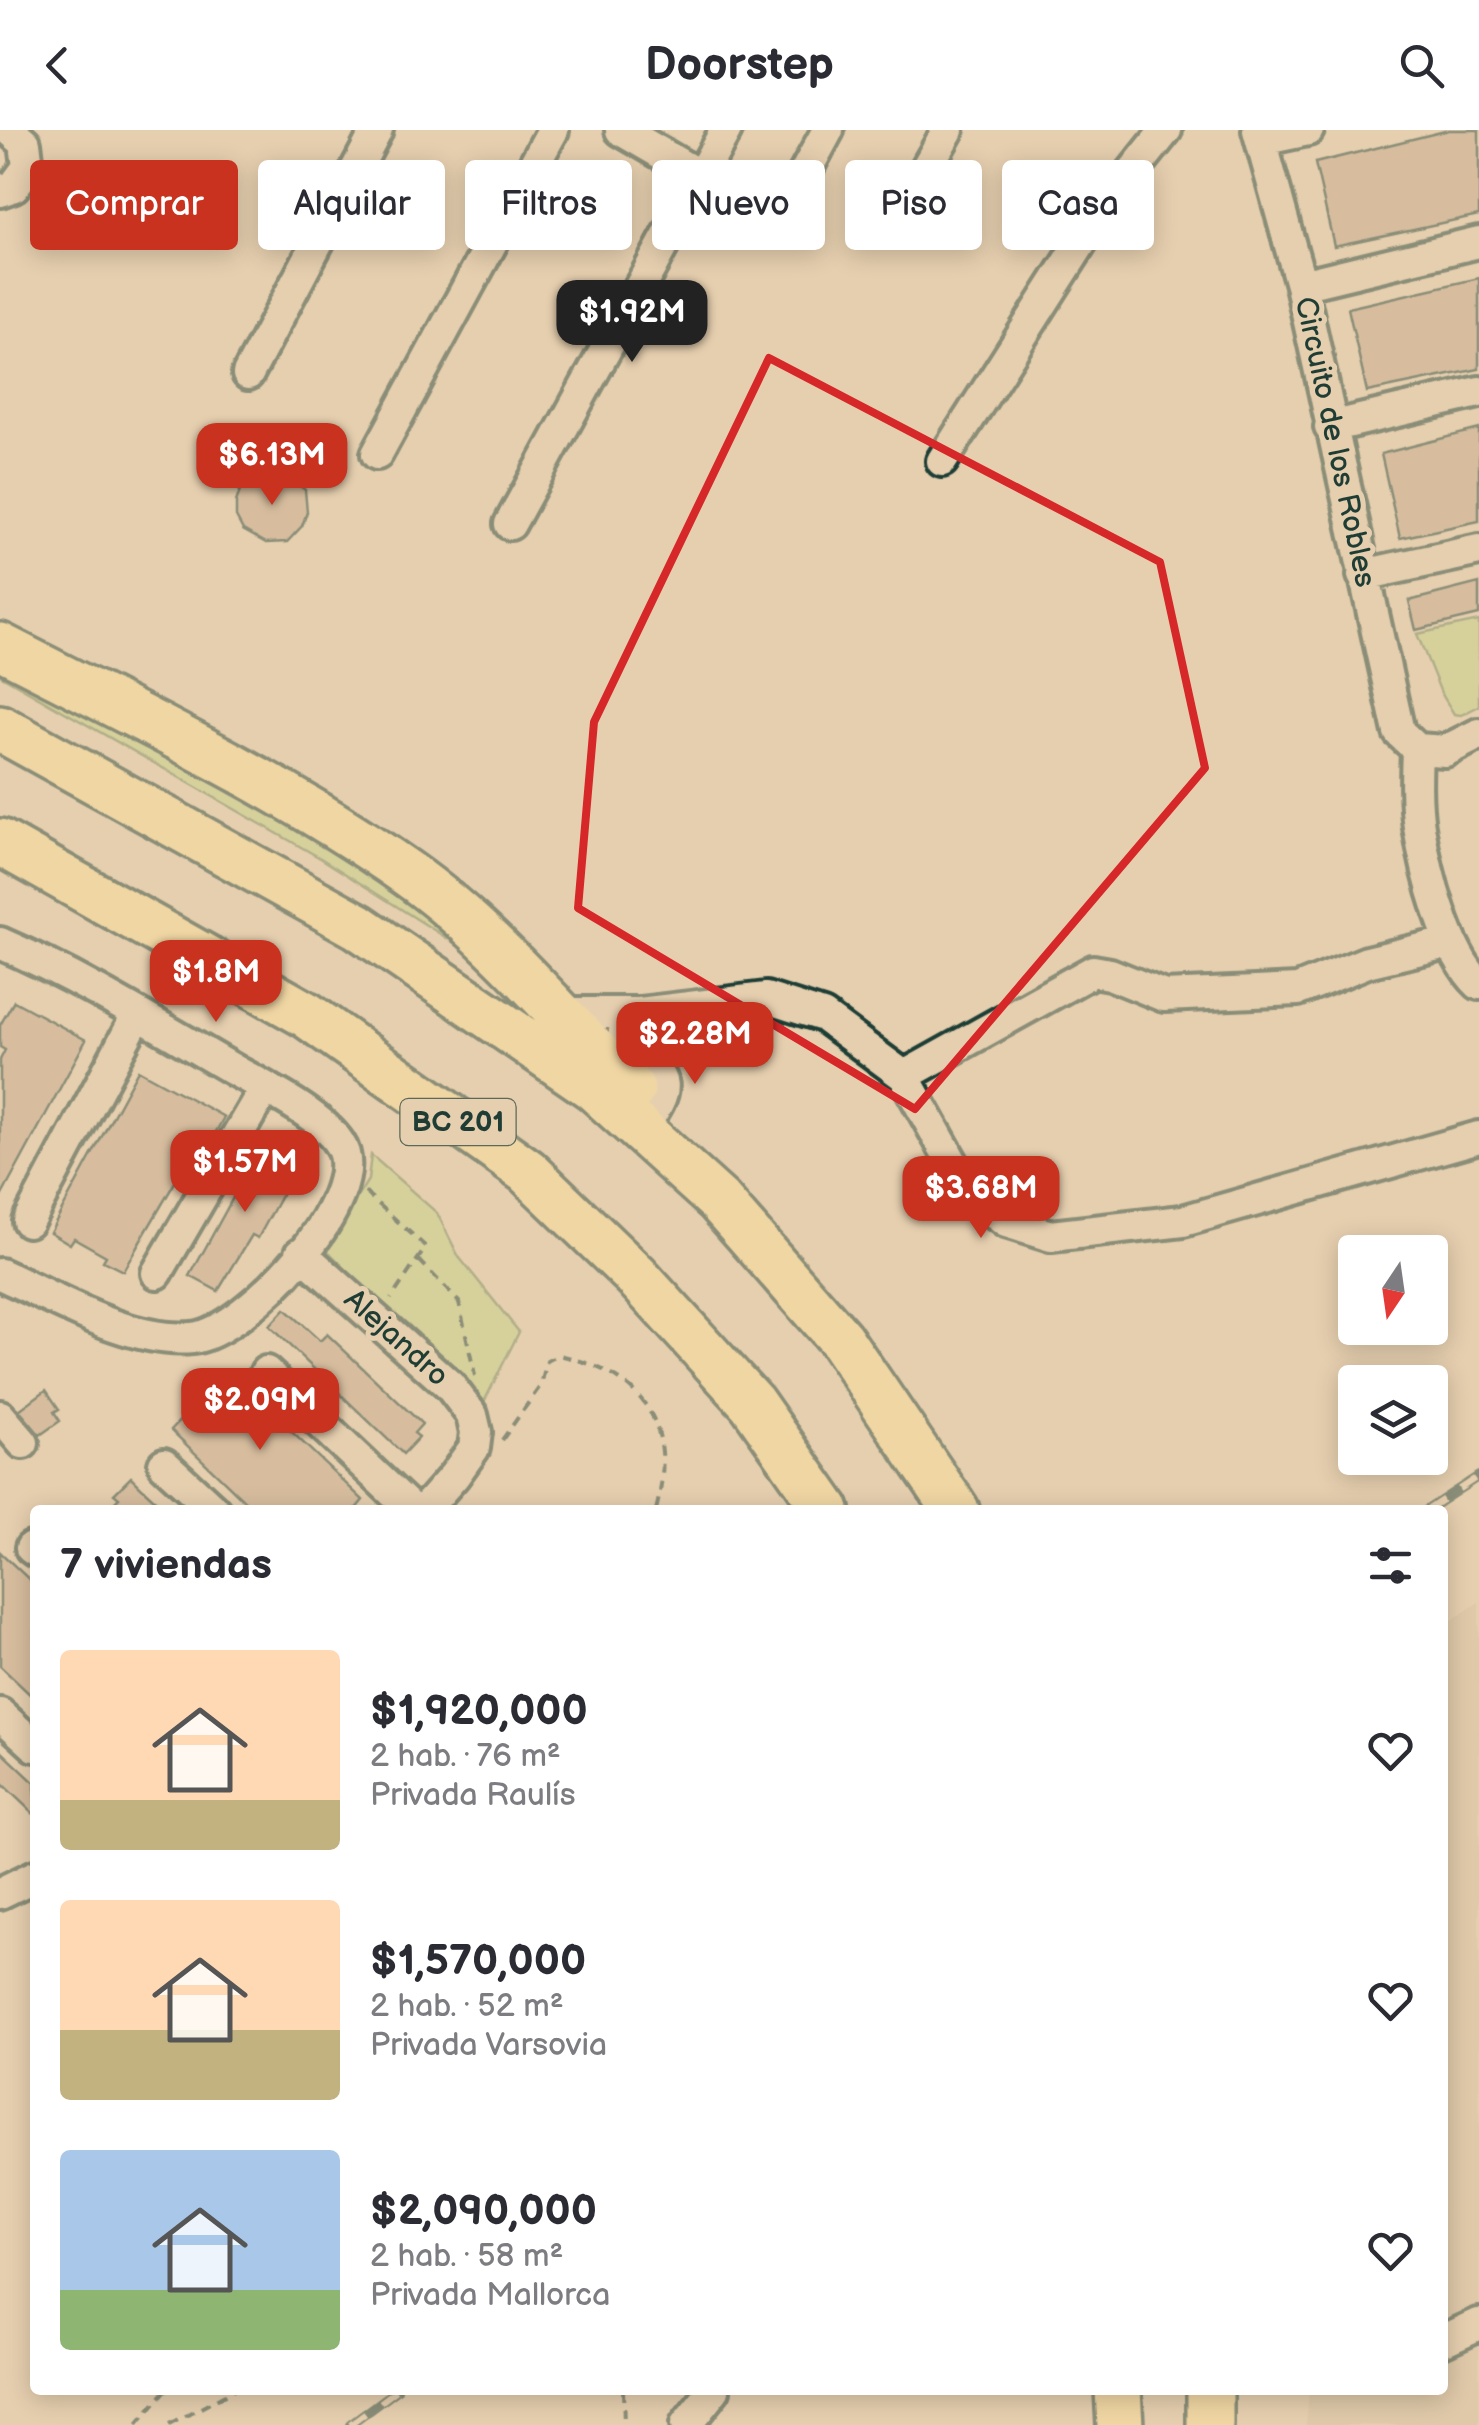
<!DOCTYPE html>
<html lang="es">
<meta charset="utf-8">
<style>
:root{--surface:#fff;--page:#f7f7f7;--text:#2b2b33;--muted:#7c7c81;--accent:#c8321e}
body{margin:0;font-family:"Balsamiq Sans",sans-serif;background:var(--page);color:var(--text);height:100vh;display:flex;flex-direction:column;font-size:38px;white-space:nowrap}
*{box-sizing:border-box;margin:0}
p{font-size:32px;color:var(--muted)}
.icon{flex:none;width:55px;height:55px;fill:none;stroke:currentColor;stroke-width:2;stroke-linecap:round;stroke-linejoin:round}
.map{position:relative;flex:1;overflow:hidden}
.sheet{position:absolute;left:30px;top:1375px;width:1418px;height:890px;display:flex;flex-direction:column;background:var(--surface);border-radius:10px;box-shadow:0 5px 25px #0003}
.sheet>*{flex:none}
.top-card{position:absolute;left:30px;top:30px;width:1420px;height:90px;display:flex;gap:20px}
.needle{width:65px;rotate:193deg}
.buttons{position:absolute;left:1338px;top:1105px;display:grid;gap:20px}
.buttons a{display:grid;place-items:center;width:110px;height:110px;border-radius:10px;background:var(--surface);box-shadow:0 5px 25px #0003;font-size:50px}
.price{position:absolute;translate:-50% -85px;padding:0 22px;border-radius:20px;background:var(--accent);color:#fff;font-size:32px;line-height:65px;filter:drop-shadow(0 2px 5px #0008)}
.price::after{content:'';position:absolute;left:50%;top:60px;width:30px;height:22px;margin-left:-15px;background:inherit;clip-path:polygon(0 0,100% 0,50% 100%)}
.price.on{background:#222;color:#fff}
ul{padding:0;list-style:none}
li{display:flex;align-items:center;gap:30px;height:250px;padding:0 30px}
li span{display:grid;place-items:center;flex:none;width:280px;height:200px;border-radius:10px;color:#555}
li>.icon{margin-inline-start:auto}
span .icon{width:120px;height:120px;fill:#fffc;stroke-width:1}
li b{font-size:42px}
h2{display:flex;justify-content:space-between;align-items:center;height:120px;padding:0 30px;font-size:42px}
.chip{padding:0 35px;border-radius:10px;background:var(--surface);box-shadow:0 5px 25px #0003;font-size:35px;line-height:90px}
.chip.on{background:var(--accent);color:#fff}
header{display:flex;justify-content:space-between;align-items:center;height:130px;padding:0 30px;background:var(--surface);font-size:45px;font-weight:700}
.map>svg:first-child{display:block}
</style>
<header><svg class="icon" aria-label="back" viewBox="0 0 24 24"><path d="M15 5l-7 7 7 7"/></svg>Doorstep<svg class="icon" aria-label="search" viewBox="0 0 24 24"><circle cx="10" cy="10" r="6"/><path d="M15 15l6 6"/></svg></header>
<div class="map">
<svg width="1479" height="2295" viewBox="0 0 1479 2295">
<rect width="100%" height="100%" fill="#e6cfaf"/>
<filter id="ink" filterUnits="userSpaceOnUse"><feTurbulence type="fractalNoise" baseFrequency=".01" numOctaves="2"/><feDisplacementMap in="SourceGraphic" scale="20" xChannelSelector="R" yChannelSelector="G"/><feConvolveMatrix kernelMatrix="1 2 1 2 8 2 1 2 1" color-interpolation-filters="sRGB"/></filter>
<g filter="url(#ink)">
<!-- built -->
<path fill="#d8c0a2" d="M1479 1472V2295H1306L1309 2260H1442V1497Z"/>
<!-- green -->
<path fill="#c4d184" stroke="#72875c" stroke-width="2.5" d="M1479 491V576L1461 585 1454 584 1441 563 1417 504Z
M0 527 205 636 455 792 464 819 322 729 0 545Z
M371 1025 437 1083 459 1127 519 1202 482 1276 325 1118 368 1050Z"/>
<!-- building -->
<path fill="#c5a78b" stroke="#1f3d34" stroke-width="2.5" d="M1449 0H1479V85L1334 116 1315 33Z
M1479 148V239L1367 262 1348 178Z
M1479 299V391L1400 408 1381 324Z
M275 342 289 347 305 360 307 382 302 396 287 412 266 413 243 400 236 387V372L241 358 250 349 260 344Z
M1479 453V485L1416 500 1409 471Z
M14 871 86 910 0 1069V930L5 920 0 917V895Z
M138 940 224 987 188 1052 178 1047 123 1141 103 1131 106 1126 74 1108 70 1114 50 1102Z
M263 1013 299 1033 258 1108 252 1105 218 1161 190 1146Z
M285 1179 320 1211 327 1204 422 1294 414 1303 419 1307 403 1324 269 1196Z
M227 1240 363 1370 355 1380H254L171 1300Z
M46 1260 59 1279 54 1282 60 1291 40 1305 19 1280Z
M131 1347 141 1357 166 1380H107L119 1368 114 1364Z
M0 1422 35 1455V1569L0 1536Z
M0 1620 35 1653V1685L0 1652Z"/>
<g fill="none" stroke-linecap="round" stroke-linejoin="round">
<defs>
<path id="minor" d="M621 0 767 85 777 86 784 81 828 0
M1258 0 1301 155 1399 602 1417 619
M1261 10 1308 0
M0 61 14 56 28 37 25 13 10 0
M893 97 948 0
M1301 155 1479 112
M248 244 377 0
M1330 297 1479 262
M377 324 553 0
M942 331 1102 80 1166 0
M510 394 726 0
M1363 445 1479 420
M1417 619C1416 645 1415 671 1419 697 1426 741 1446 823 1479 854
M1417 619 1445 621 1479 604
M0 813C81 848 158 896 234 940 264 957 320 984 339 1013 375 1066 245 1203 192 1208 130 1214 57 1169 0 1144
M556 883H639L766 868 823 886 904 946 971 1066 1006 1092 1051 1106 1183 1091 1479 1007
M639 883 624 901 625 913C669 951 675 950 641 1000
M904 946 1093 841 1110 844 1164 866 1298 860 1367 832 1451 812
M28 1091 138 884
M301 1123 450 1256 472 1285 476 1302 474 1318 454 1346 424 1380
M157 1143 265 958
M266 1242 412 1380
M0 1286 23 1313
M164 1334 214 1380
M31 1418 35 1421
M0 1584 35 1616
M0 1763 35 1746
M1442 2211 1479 2194
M686 2295 714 2260"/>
<path id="highway" d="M0 516C138 587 279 653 407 743 492 803 559 886 632 959
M0 598 358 796 594 958 719 1071 840 1209 956 1380
M0 712 307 885 527 1041 636 1146 752 1273 827 1380
M1118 2260 1120 2295
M1210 2260V2295"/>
</defs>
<!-- minor casing -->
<use href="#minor" stroke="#1f3d34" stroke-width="38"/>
<!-- highway casing -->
<use href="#highway" stroke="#1f3d34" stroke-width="52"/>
<!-- path -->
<path stroke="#1f3d34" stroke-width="4" stroke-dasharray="10 8" stroke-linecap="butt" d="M365 1062 426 1117 391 1169
M419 1130 459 1172 475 1246
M502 1310 541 1255 547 1231 559 1225C644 1244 678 1296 656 1380
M623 2260 624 2295
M137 2295 166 2260
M169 2295 234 2260"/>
<!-- minor -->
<use href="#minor" stroke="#e6cfaf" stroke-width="30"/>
<!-- highway -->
<use href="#highway" stroke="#fcde96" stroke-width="45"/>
<defs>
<path id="rail" d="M1427 1380 1479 1346
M350 2295 397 2260"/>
</defs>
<!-- rail casing -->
<use href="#rail" stroke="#1f3d34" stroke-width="10"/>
<!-- rail -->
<use href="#rail" stroke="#e6cfaf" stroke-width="6" stroke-dasharray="19" stroke-linecap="butt"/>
</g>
</g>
<!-- marked area -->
<path d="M0 0H1479V2295H0ZM769 228 1160 432 1205 638 915 979 578 778 594 592Z" fill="#e6cfaf" fill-opacity=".55" fill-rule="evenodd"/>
<path fill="none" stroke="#d62828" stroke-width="8" stroke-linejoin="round" d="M769 228 1160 432 1205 638 915 979 578 778 594 592Z"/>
<g text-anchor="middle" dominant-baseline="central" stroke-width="10" stroke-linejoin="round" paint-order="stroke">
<!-- shield labels -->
<rect fill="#e6cfaf" stroke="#5b6959" stroke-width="2.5" x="400.5" y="969" width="115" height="46" rx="8"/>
<g font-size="28" font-weight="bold" fill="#1f3d34">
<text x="458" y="992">BC 201</text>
</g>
<!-- street labels -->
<g font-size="30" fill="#1f3d34" stroke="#e6cfaf">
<text transform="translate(1335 312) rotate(78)">Circuito de los Robles</text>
<text transform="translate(396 1208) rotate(42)">Alejandro</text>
</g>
</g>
</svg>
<div class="buttons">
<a><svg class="needle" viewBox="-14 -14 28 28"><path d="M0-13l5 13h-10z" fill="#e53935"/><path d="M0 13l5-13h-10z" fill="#7c7c81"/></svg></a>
<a><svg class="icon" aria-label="layers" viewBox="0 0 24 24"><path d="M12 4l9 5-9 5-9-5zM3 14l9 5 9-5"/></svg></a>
</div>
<b class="price on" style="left:632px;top:235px">$1.92M</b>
<b class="price" style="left:272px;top:378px">$6.13M</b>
<b class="price" style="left:216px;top:895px">$1.8M</b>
<b class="price" style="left:695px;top:957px">$2.28M</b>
<b class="price" style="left:245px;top:1085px">$1.57M</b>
<b class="price" style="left:981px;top:1111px">$3.68M</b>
<b class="price" style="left:260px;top:1323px">$2.09M</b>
<div class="top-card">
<a class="chip on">Comprar</a>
<a class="chip">Alquilar</a>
<a class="chip">Filtros</a>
<a class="chip">Nuevo</a>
<a class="chip">Piso</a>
<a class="chip">Casa</a>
</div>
<section class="sheet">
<h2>7 viviendas<svg class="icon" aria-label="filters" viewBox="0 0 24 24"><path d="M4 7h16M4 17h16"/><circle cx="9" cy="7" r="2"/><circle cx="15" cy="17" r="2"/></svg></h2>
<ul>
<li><span style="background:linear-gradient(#ffd9b3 75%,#c2b280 0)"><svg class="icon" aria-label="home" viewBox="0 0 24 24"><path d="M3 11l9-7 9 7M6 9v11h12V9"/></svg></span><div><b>$1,920,000</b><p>2 hab. · 76 m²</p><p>Privada Raulís</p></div><svg class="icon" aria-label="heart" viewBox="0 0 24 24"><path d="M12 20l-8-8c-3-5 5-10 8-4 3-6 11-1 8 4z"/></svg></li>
<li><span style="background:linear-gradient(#ffd9b3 65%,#c2b280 0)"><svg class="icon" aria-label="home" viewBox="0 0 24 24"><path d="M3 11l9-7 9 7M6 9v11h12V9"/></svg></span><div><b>$1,570,000</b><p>2 hab. · 52 m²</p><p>Privada Varsovia</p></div><svg class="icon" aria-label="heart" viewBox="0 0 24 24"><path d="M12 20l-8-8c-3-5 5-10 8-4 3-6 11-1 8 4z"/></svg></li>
<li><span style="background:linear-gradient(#a9c7e8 70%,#8fb573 0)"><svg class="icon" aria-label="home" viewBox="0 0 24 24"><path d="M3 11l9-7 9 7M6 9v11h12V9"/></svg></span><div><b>$2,090,000</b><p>2 hab. · 58 m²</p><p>Privada Mallorca</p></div><svg class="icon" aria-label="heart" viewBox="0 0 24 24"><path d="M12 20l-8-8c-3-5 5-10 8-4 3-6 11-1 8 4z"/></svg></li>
</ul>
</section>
</div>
